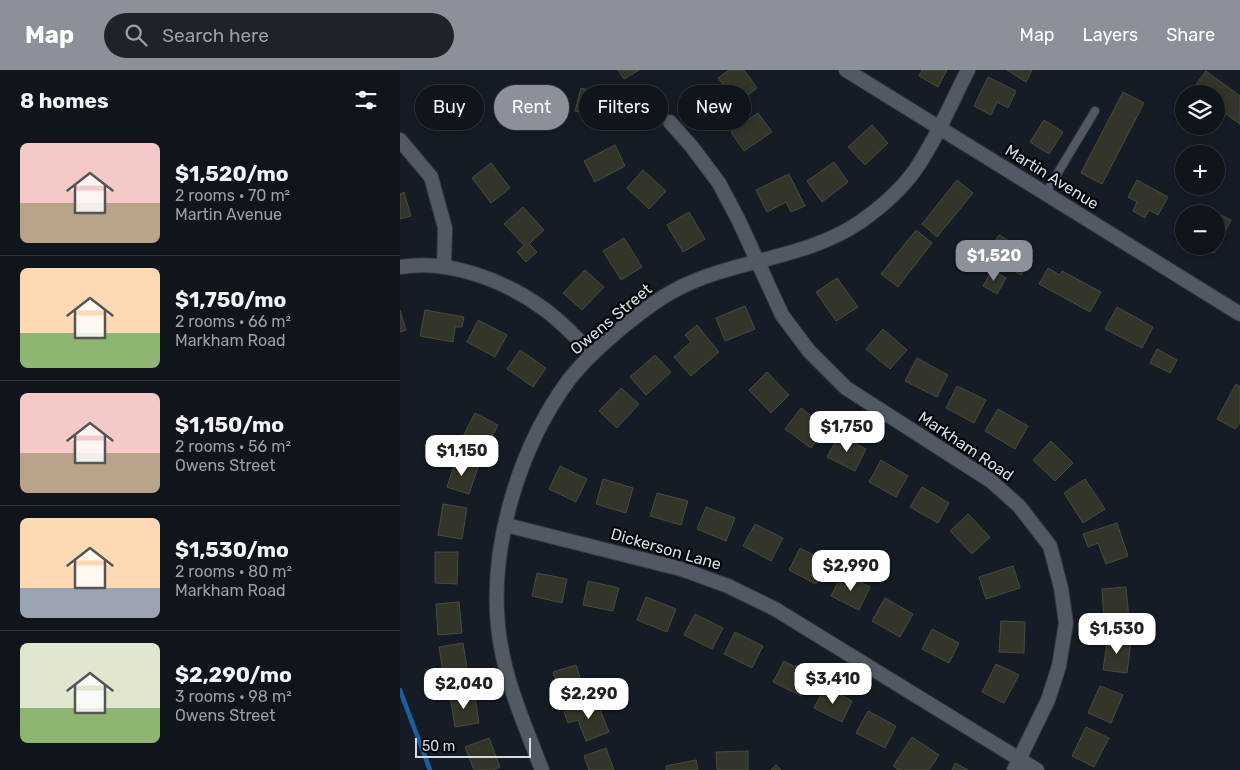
<!DOCTYPE html>
<meta charset="utf-8">
<style>
:root{--surface:#10151c;--page:#1e2229;--text:#f1f3f6;--muted:#9c9fa3;--line:#30343b;--accent:#8c9099}
body{margin:0;font-family:Rubik,sans-serif;background:var(--page);color:var(--text);height:100vh;display:flex;flex-direction:column;font-size:19px;white-space:nowrap}
*{box-sizing:border-box;margin:0}
p{font-size:16px;color:var(--muted)}
.icon{flex:none;width:28px;height:28px;fill:none;stroke:currentColor;stroke-width:2;stroke-linecap:round;stroke-linejoin:round}
.map{position:relative;flex:1;overflow:hidden}
.sheet{display:flex;flex-direction:column;background:var(--surface);width:400px}
.sheet>*{flex:none}
.guide{position:absolute;left:15px;top:15px;width:475px;height:45px;display:flex;gap:10px}
.buttons{position:absolute;left:775px;top:15px;display:grid;gap:10px}
.buttons a{display:grid;place-items:center;width:50px;height:50px;border-radius:50%;background:var(--surface);box-shadow:0 2px 8px #0003,0 0 0 1px var(--line);font-size:25px}
.scale{position:absolute;left:15px;bottom:12px;width:116px;box-sizing:border-box;padding-left:5px;border:2px solid #d7dce2;border-top:0;font-size:14px;line-height:18px;white-space:nowrap;color:#d7dce2;-webkit-text-stroke:4px #04070a;paint-order:stroke}
.price{position:absolute;translate:-50% -42px;padding:0 11px;border-radius:10px;background:#fff;color:#222;font-size:16px;line-height:32px;filter:drop-shadow(0 1px 2px #0008)}
.price::after{content:'';position:absolute;left:50%;top:30px;width:15px;height:11px;margin-left:-8px;background:inherit;clip-path:polygon(0 0,100% 0,50% 100%)}
.price.current{background:var(--accent);color:#fff}
ul{padding:0;list-style:none}
li{display:flex;align-items:center;gap:15px;height:125px;padding:0 20px}
li+li{border-top:1px solid var(--line)}
li span{display:grid;place-items:center;flex:none;width:140px;height:100px;border-radius:8px;color:#555}
li>.icon{margin-inline-start:auto}
span .icon{width:60px;height:60px;fill:#fffc;stroke-width:1}
li b{font-size:21px}
h2{display:flex;justify-content:space-between;align-items:center;height:60px;padding:0 20px;font-size:21px}
.chip{padding:0 18px;border-radius:22px;background:var(--surface);box-shadow:0 2px 8px #0003,0 0 0 1px var(--line);font-size:18px;line-height:45px}
.chip.current{background:var(--accent);color:#fff}
header{display:flex;align-items:center;gap:30px;box-sizing:border-box;height:70px;padding:0 25px;background:var(--accent);color:#fff}
header strong{font-size:24px}
nav{display:flex;gap:28px;margin-inline-start:auto;font-size:18px}
.search{width:350px;height:45px;background:var(--page);display:flex;align-items:center;gap:12px;box-sizing:border-box;padding:0 18px;border-radius:28px;color:var(--muted);font-size:19px}
main{display:flex;flex:1;min-height:0}
.map>svg:first-child{display:block}
</style>
<header>
<strong>Map</strong>
<div class="search"><svg class="icon" aria-label="search" viewBox="0 0 24 24"><circle cx="10" cy="10" r="6"/><path d="M15 15l6 6"/></svg>Search here</div>
<nav><a>Map</a><a>Layers</a><a>Share</a></nav>
</header>
<main>
<section class="sheet">
<h2>8 homes<svg class="icon" aria-label="filters" viewBox="0 0 24 24"><path d="M4 7h16M4 17h16"/><circle cx="9" cy="7" r="2"/><circle cx="15" cy="17" r="2"/></svg></h2>
<ul>
<li><span style="background:linear-gradient(#f6c9c9 60%,#b9a48a 0)"><svg class="icon" aria-label="home" viewBox="0 0 24 24"><path d="M3 11l9-7 9 7M6 9v11h12V9"/></svg></span><div><b>$1,520/mo</b><p>2 rooms · 70 m²</p><p>Martin Avenue</p></div></li>
<li><span style="background:linear-gradient(#ffd9b3 65%,#8fb573 0)"><svg class="icon" aria-label="home" viewBox="0 0 24 24"><path d="M3 11l9-7 9 7M6 9v11h12V9"/></svg></span><div><b>$1,750/mo</b><p>2 rooms · 66 m²</p><p>Markham Road</p></div></li>
<li><span style="background:linear-gradient(#f6c9c9 60%,#b9a48a 0)"><svg class="icon" aria-label="home" viewBox="0 0 24 24"><path d="M3 11l9-7 9 7M6 9v11h12V9"/></svg></span><div><b>$1,150/mo</b><p>2 rooms · 56 m²</p><p>Owens Street</p></div></li>
<li><span style="background:linear-gradient(#ffd9b3 70%,#9aa5b1 0)"><svg class="icon" aria-label="home" viewBox="0 0 24 24"><path d="M3 11l9-7 9 7M6 9v11h12V9"/></svg></span><div><b>$1,530/mo</b><p>2 rooms · 80 m²</p><p>Markham Road</p></div></li>
<li><span style="background:linear-gradient(#dfe7d0 65%,#8fb573 0)"><svg class="icon" aria-label="home" viewBox="0 0 24 24"><path d="M3 11l9-7 9 7M6 9v11h12V9"/></svg></span><div><b>$2,290/mo</b><p>3 rooms · 98 m²</p><p>Owens Street</p></div></li>
</ul>
</section>
<div class="map">
<svg width="840" height="700" viewBox="0 0 840 700">
<rect width="100%" height="100%" fill="#151c25"/>
<g fill="none" stroke-linecap="round" stroke-linejoin="round">
<!-- stream -->
<path stroke="#185fa1" stroke-width="4.5" d="M0 620 30 700"/>
</g>
<!-- building -->
<path fill="#333529" stroke="#484b3e" d="M218 0H239L224 9Z
M329 0H344L357 18 337 33 318 8Z
M522 0H547L538 17 519 6Z
M607 0H632L626 12Z
M806 1 840 26V54L816 37V24H798L792 20Z
M588 7 616 21 608 38 597 32 591 45 574 36Z
M181 18 216 27 210 50 175 41Z
M723 22 744 33 702 114 681 103Z
M358 43 372 62 344 81 331 62Z
M644 50 663 62 649 84 630 72Z
M472 55 488 73 465 95 448 77Z
M215 75 225 96 195 112 184 91Z
M434 92 448 112 422 132 407 111Z
M91 93 110 118 91 133 72 108Z
M243 100 266 121 249 139 227 118Z
M389 104 405 136 391 142 386 132 367 142 356 120Z
M557 110 573 123 537 167 522 154Z
M737 110 768 127 758 145 749 140 745 148 733 141 737 132 728 127Z
M4 122 11 146 0 149V124Z
M123 137 144 160 129 174 137 182 126 192 117 182 124 175 104 154Z
M811 140 831 150 814 183 802 176H816V144H809Z
M289 142 305 169 283 182 267 155Z
M516 160 532 173 498 217 481 204Z
M599 165 633 185 621 205 587 185Z
M224 168 242 197 221 210 203 181Z
M648 198 660 205 662 201 701 222 690 242 639 214Z
M185 200 204 217 182 240 163 223Z
M592 200 606 208 597 224 583 216Z
M437 208 458 237 436 251 416 222Z
M345 236 355 259 325 271 316 248Z
M717 237 753 257 742 278 705 259Z
M0 240 6 260 0 262Z
M25 240 64 247 62 257H55L53 272 20 266Z
M78 250 107 265 95 287 67 272Z
M297 255 319 282 291 306 274 287 291 272 285 265Z
M483 259 507 280 490 299 466 279Z
M757 279 777 290 770 303 750 293Z
M120 280 146 298 133 317 107 299Z
M255 285 271 302 246 325 230 307Z
M517 288 548 305 537 327 505 311Z
M367 302 389 325 371 343 349 320Z
M836 314 840 317V353L835 359 817 349Z
M557 316 586 330 574 353 546 338Z
M221 318 239 334 217 358 199 341Z
M401 338 426 357 411 378 385 359Z
M598 339 628 356 615 379 585 361Z
M75 343 98 355 83 384 60 372Z
M439 365 466 379 455 401 427 387Z
M651 371 673 393 655 411 633 390Z
M56 390 78 397 69 424 47 417Z
M481 390 508 406 496 427 469 412Z
M160 396 187 409 176 432 149 419Z
M203 409 233 418 226 443 196 434Z
M685 409 705 439 683 453 664 423Z
M522 417 549 433 538 453 510 437Z
M257 423 288 431 281 455 250 446Z
M43 434 67 438 62 469 38 465Z
M306 437 335 448 326 471 297 459Z
M568 444 590 467 572 484 550 461Z
M717 453 728 486 706 494 698 473 688 477 683 464Z
M355 454 383 468 371 491 343 476Z
M400 478 427 492 416 514 389 500Z
M35 482H58L57 514 35 513Z
M613 496 620 518 586 529 579 507Z
M137 503 167 509 162 533 132 526Z
M443 503 470 517 459 540 431 526Z
M188 511 219 518 213 541 183 535Z
M726 517 729 549 704 551 702 519Z
M246 527 276 539 267 562 237 550Z
M485 528 513 544 500 567 472 551Z
M59 532 62 563 38 565 36 534Z
M295 544 323 558 312 579 284 565Z
M601 551 625 552 624 583 599 582Z
M532 559 559 573 549 593 522 579Z
M335 562 363 576 352 598 324 584Z
M708 567 731 571 727 603 703 600Z
M63 573 68 604 44 609 39 577Z
M384 591 411 605 401 626 373 612Z
M596 594 619 605 604 633 582 622Z
M176 595 184 621 162 628 153 602Z
M700 616 723 625 711 653 688 643Z
M425 617 452 631 442 652 414 638Z
M74 622 79 653 55 657 50 626Z
M196 629 209 662 186 671 178 650 168 653 164 642Z
M468 641 496 656 485 678 456 663Z
M686 657 709 668 694 697 672 686Z
M512 667 539 685 529 700H499L493 696Z
M89 668 100 697 93 700H74L65 677Z
M206 678 214 700H189L184 686Z
M348 681V700H317L316 682Z
M296 690 298 700H266V696Z
M555 693 568 700H552Z
M376 695 381 700H371Z"/>
<g fill="none" stroke-linecap="round" stroke-linejoin="round">
<defs>
<path id="service" d="M645 124 695 41"/>
<path id="minor" d="M446 0 840 244
M270 52 292 77 319 113 339 151 382 245 409 281 446 318 591 411 619 436 650 476 661 518 666 553 659 596 648 630 614 700
M0 70 31 107 45 158 44 196
M0 197C49 189 104 210 144 239 161 251 177 269 192 283
M106 455 281 499 328 516 375 539 637 700
M142 700C124 653 103 607 98 556 90 475 119 378 168 311 184 290 204 273 225 255 243 241 259 228 279 218 336 189 406 189 460 152 480 138 501 120 515 100 536 70 551 33 568 0"/>
</defs>
<!-- service casing -->
<use href="#service" stroke="#32363d" stroke-width="10"/>
<!-- minor casing -->
<use href="#minor" stroke="#32363d" stroke-width="16"/>
<!-- service -->
<use href="#service" stroke="#515a64" stroke-width="8"/>
<!-- minor -->
<use href="#minor" stroke="#515a64" stroke-width="14"/>
</g>
<g text-anchor="middle" dominant-baseline="central" stroke-width="4.5" stroke-linejoin="round" paint-order="stroke">
<!-- street labels -->
<g font-size="16" fill="#d7dce2" stroke="#04070a">
<text transform="translate(652 107) rotate(32)">Martin Avenue</text>
<text transform="translate(211 249) rotate(-40)">Owens Street</text>
<text transform="translate(566 376) rotate(34)">Markham Road</text>
<text transform="translate(266 479) rotate(16)">Dickerson Lane</text>
</g>
</g>
</svg>
<div class="buttons">
<a><svg class="icon" aria-label="layers" viewBox="0 0 24 24"><path d="M12 4l9 5-9 5-9-5zM3 14l9 5 9-5"/></svg></a>
<a>+</a>
<a>−</a>
</div>
<div class="scale">50 m</div>
<b class="price current" style="left:594px;top:212px">$1,520</b>
<b class="price" style="left:447px;top:383px">$1,750</b>
<b class="price" style="left:62px;top:407px">$1,150</b>
<b class="price" style="left:451px;top:522px">$2,990</b>
<b class="price" style="left:717px;top:585px">$1,530</b>
<b class="price" style="left:433px;top:635px">$3,410</b>
<b class="price" style="left:64px;top:640px">$2,040</b>
<b class="price" style="left:189px;top:650px">$2,290</b>
<div class="guide">
<a class="chip">Buy</a>
<a class="chip current">Rent</a>
<a class="chip">Filters</a>
<a class="chip">New</a>
</div>
</div>
</main>
